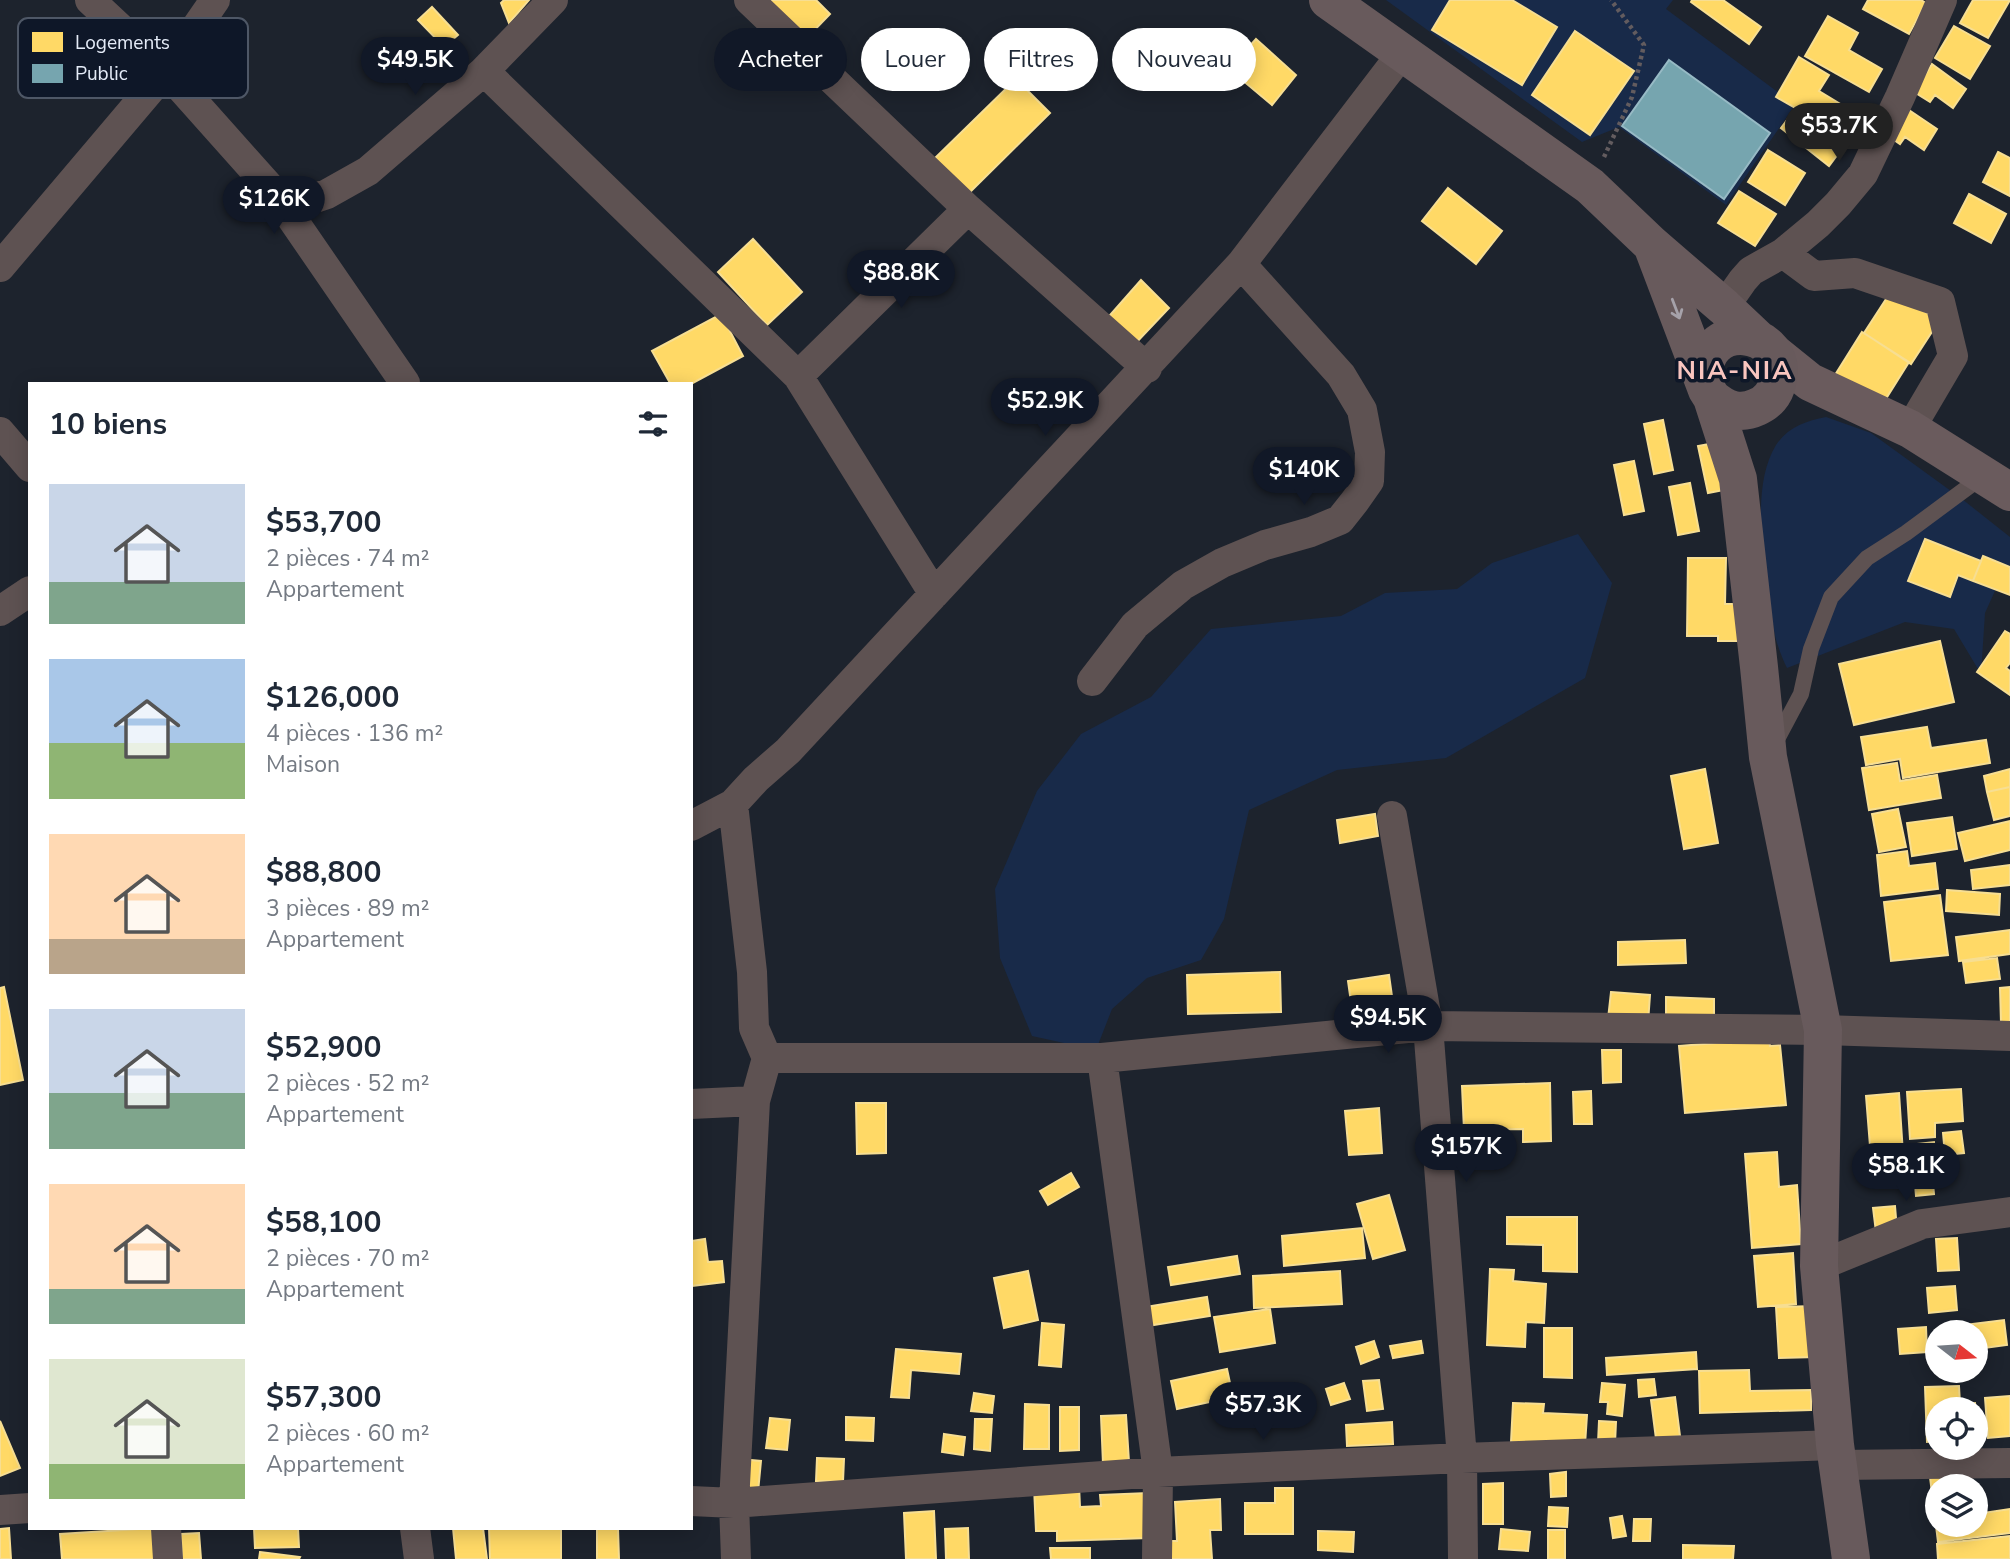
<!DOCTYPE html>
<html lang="fr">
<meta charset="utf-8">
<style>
:root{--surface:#fff;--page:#f2f2f3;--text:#1f2937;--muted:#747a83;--accent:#111827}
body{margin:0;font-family:"Nunito Sans",sans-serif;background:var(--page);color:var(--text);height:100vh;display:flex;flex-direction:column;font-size:26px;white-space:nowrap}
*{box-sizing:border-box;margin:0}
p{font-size:23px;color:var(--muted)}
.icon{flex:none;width:38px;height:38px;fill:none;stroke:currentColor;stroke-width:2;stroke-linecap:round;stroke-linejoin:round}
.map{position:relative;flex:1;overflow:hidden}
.panel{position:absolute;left:28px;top:382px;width:665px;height:1148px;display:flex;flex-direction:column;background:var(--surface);border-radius:0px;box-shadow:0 4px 18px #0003}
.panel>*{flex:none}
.top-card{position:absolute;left:714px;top:28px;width:665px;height:63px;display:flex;gap:14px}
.needle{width:46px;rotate:107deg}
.tools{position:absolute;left:1925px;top:1320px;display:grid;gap:14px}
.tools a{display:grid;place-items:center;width:63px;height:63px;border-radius:50%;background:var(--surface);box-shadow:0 4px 18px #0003;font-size:35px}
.price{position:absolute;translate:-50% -60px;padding:0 16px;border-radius:24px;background:var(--accent);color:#fff;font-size:23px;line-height:46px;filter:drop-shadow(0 2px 4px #0008)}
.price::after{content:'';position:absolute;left:50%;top:42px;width:21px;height:16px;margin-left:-10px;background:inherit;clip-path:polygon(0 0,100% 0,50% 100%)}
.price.on{background:#222;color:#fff}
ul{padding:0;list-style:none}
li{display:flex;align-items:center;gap:21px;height:175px;padding:0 21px}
li span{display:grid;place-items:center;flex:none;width:196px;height:140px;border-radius:0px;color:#555}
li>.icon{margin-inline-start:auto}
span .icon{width:84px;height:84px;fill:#fffc;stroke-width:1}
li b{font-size:30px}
h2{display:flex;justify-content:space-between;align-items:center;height:84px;padding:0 21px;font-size:30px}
.chip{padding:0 24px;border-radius:32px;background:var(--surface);box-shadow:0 4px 18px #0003;font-size:24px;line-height:63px}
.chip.on{background:var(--accent);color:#fff}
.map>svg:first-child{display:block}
</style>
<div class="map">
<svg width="2010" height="1559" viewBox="0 0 2010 1559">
<rect width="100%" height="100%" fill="#1d232d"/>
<!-- green -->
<path fill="#182a49" d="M1386 0H1673L1666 9 1795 105 1726 205 1619 127 1582 142Z
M1826 417 1871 433 1962 499 2010 537V566L2003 573 1985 613 1981 674 1954 629 1905 622 1787 668C1783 660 1780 652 1777 643 1773 630 1772 614 1770 600 1763 556 1751 486 1776 445 1788 427 1806 421 1826 417Z
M1578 534 1612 583 1585 678 1446 758 1337 770 1249 810 1224 919 1201 960 1147 978 1112 1009 1096 1050 1032 1036 1000 958 995 889 1037 791 1081 734 1151 697 1211 629 1341 616 1385 593 1457 589 1492 563Z"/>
<!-- homes -->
<path fill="#ffd966" stroke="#f7de92" stroke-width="2" d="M504 0H529L509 23 501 3Z
M768 0H816L830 14 803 42Z
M1450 0H1512L1557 27 1522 85 1432 30Z
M1692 0H1723L1761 27 1749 44 1691 2Z
M1868 0H1921L1926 3 1909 34 1863 9Z
M1973 0H2010L1988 38 1960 23Z
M432 7 458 35 444 47 418 20Z
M1828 16 1858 33 1849 50 1882 69 1869 92 1805 56Z
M1954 26 1990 46 1970 79 1935 58Z
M738 31 773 64 754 84 719 51Z
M1575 31 1634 71 1590 135 1532 95Z
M1256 39 1296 75 1272 105 1229 69Z
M1799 57 1829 75 1819 91 1852 111 1839 133 1776 97Z
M1932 64 1966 89 1953 108 1935 95 1930 102 1914 92Z
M1016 79 1050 113 968 194 934 159Z
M1903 106 1937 129 1924 150 1905 137 1900 144 1884 133Z
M1790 116 1838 154 1829 166 1781 128Z
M1768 150 1805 173 1785 205 1748 182Z
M1998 152 2010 158V196L1983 182Z
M1448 188 1502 231 1476 264 1422 221Z
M1739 191 1776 214 1755 246 1718 223Z
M1969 194 2006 214 1991 243 1954 223Z
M753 239 802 292 767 325 718 272Z
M1141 280 1169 308 1132 347 1104 322Z
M1892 290 1939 321 1911 364 1864 333Z
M721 314 743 356 691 384 670 383 652 351Z
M1862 332 1909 362 1882 405 1835 375Z
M1663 420 1673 470 1654 474 1644 424Z
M1720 442 1729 489 1708 493 1698 446Z
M1634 461 1644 511 1624 515 1614 465Z
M1690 483 1699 531 1678 535 1669 487Z
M1925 539 1981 561 1973 581 1958 575 1950 597 1908 581Z
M1983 556 2010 567V595L1973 581Z
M1688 558H1726L1725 604H1740V641H1718V636H1687Z
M2005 631 2010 634V663L2006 668 2010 671V695L1977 672Z
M1940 641 1954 702 1854 725 1839 664Z
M1927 727 1931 748 1986 740 1990 763 1903 778 1900 759 1866 765 1861 737Z
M1897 763 1900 781 1937 775 1941 798 1869 810 1862 768Z
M1705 769 1718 843 1684 849 1671 776Z
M2010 769V787L1987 792 1984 776Z
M2010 787V816L1994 820 1987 792Z
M1898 809 1906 847 1879 852 1872 814Z
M1375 814 1378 836 1340 843 1337 820Z
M1952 817 1957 849 1912 856 1907 823Z
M2010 821V850L1965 861 1958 833Z
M1907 851 1909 866 1935 863 1938 889 1881 896 1877 855Z
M2010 865V885L1973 889 1971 870Z
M1947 890 2000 894 1999 915 1946 911Z
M1940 895 1948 955 1891 961 1884 902Z
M2010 930V954L1959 961 1956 937Z
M1685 940 1686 963 1618 965V942Z
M1997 958 2000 979 1966 983 1963 962Z
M1280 972 1281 1012 1188 1014 1187 975Z
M1389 975 1398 1039 1357 1045 1348 981Z
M4 987 23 1080 0 1085V988Z
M2010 987V1023H2001L2000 988Z
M1611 992 1650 995 1648 1023 1608 1019Z
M1666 997 1714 999V1020L1666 1018Z
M1769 1039 1770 1046 1780 1045 1786 1105 1685 1113 1679 1046Z
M1602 1050H1621V1082L1603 1083Z
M1550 1083 1551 1141 1523 1142V1129L1464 1130 1462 1086Z
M1961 1089 1963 1121 1935 1123V1137L1910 1139 1907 1092Z
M1591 1091 1592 1124H1574L1573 1092Z
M1899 1093 1904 1169 1872 1171 1866 1096Z
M856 1103H886V1153L857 1154Z
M1379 1108 1382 1153 1349 1155 1345 1111Z
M1961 1131 1964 1153 1945 1155 1943 1133Z
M1934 1142 1936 1162 1911 1164 1909 1145Z
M1777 1152 1779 1187 1797 1185 1801 1244 1752 1248 1745 1154Z
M1932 1172 1934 1194 1916 1196 1914 1174Z
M1071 1173 1079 1187 1048 1205 1040 1191Z
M1389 1195 1405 1250 1373 1259 1357 1204Z
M1895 1206 1897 1230 1876 1232 1873 1208Z
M1507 1217H1577V1272L1543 1271V1245L1507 1244Z
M1362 1228 1365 1258 1284 1266 1282 1236Z
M1957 1238 1959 1270 1938 1271 1936 1239Z
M705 1239 708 1262 722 1261 724 1282 691 1286V1241Z
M1793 1253 1796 1304 1758 1307 1754 1256Z
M1237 1256 1240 1274 1171 1285 1168 1267Z
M1490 1269 1514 1270 1513 1281 1546 1284 1544 1323 1526 1322 1525 1347 1487 1345Z
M1028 1271 1038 1320 1004 1328 994 1278Z
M1340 1271 1342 1304 1254 1308 1253 1276Z
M1955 1286 1957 1310 1929 1313 1927 1288Z
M1207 1297 1210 1316 1141 1327 1139 1308Z
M1815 1306 1817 1357 1779 1358 1776 1307Z
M1270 1309 1275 1343 1220 1352 1214 1317Z
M2004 1320 2007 1345 1976 1349V1332H1957V1326Z
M1042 1323 1064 1325 1061 1367 1039 1365Z
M1926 1327 1927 1352 1900 1354 1898 1329Z
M1544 1328H1572V1378L1544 1377Z
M1374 1341 1379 1357 1361 1364 1356 1347Z
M1421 1341 1423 1353 1393 1358 1390 1346Z
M896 1349 961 1354 959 1374 911 1370 909 1398 891 1397Z
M1696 1352 1697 1369 1607 1375 1606 1358Z
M1227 1369 1233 1397 1177 1409 1171 1381Z
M1749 1370 1750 1391 1811 1390V1410L1700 1413 1699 1371Z
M1654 1379 1656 1395 1639 1397 1638 1380Z
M1379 1380 1383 1409 1367 1411 1363 1381Z
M1344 1383 1350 1399 1331 1405 1326 1389Z
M1602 1383 1625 1385 1622 1416 1607 1414 1608 1402H1600Z
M1959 1386 1960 1404 1975 1403 1976 1409H1937V1441L1927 1442 1925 1387Z
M974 1393 994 1396 992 1413 971 1411Z
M2010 1396V1436L1988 1438 1985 1398Z
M1675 1397 1680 1436 1656 1439 1651 1400Z
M1513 1403 1544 1404 1543 1413 1587 1415 1585 1445 1511 1442Z
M1025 1404 1049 1405V1449H1024Z
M1060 1407H1079V1450L1060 1451Z
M1126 1415 1129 1462 1103 1464 1101 1416Z
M846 1417 874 1418 873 1441 846 1440Z
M770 1418 790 1420 787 1450 766 1448Z
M975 1419H992L990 1451 974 1449Z
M0 1421 20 1468 0 1476Z
M1599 1421 1616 1422 1615 1444 1598 1443Z
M1392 1422 1393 1444 1347 1446 1346 1425Z
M944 1434 965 1437 963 1455 942 1452Z
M817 1458 844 1459 843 1482 816 1481Z
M740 1459 761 1461 758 1492 737 1489Z
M1566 1472V1496L1551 1497 1550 1474Z
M1969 1472 1970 1486H1937V1524H1976V1514L2010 1509V1533L1938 1542 1930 1477Z
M1503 1483V1524H1483V1484Z
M1079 1485 1080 1507 1101 1506 1100 1495 1148 1493 1149 1538 1057 1541V1531H1036L1034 1487Z
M1275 1488H1293V1534H1245V1503H1275Z
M1220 1499 1221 1530H1210L1212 1559H1167V1541H1177L1175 1502Z
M1549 1507 1568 1508 1567 1527 1548 1526Z
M934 1511 936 1559H906L904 1513Z
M1622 1516 1626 1536 1613 1538 1610 1518Z
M1634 1519H1651L1650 1541H1633Z
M9 1528 11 1559H0V1529Z
M155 1528 157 1559H62L60 1534Z
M254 1528H298L299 1547 255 1548Z
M453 1528H483L487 1559H456Z
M489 1528H561V1559H490Z
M597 1528H618L619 1559H597Z
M968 1528 969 1559H946L945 1529Z
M1501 1529 1530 1532 1528 1551 1499 1549Z
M1548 1530H1565V1559H1548Z
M1318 1531 1354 1532 1353 1552 1318 1550Z
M199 1533 201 1559H182L181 1534Z
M2010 1536V1559H1938L1937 1544Z
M1683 1545 1734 1546 1733 1559H1683Z
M1050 1548H1090V1559H1051Z
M260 1552 300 1557 299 1559H259Z"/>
<!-- public -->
<path fill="#76a5af" stroke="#97bac5" stroke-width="2" d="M1669 60 1770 133 1724 199 1622 126Z"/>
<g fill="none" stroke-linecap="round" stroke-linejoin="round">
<!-- path -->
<path stroke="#635c5f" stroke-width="4.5" stroke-dasharray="3.5 3.5" stroke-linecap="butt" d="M1604 157 1632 97 1644 45 1611 0"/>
<!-- service -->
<path stroke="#5e5252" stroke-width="16" d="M1775 743 1801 694 1811 649 1831 597 1867 558 1906 533 1983 476"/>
<!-- minor -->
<path stroke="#5e5252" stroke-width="30" d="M90 0 166 71 273 191 405 383
M749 0 968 209 1147 368
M484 71 798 376 934 594
M285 208 327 194 368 171 484 71 553 0
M1783 253 1814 276 1855 273 1940 302 1953 356 1910 429
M0 267 166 71 215 0
M1724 307 1743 280 1751 271 1783 253 1818 224 1838 204 1863 174 1900 97 1942 0
M798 376 968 209
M0 432 30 467
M0 611 30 591
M1092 681 1135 625 1183 585 1222 563 1265 545 1311 532 1340 520 1355 501 1369 481 1370 452 1362 410 1341 375 1241 264
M733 804 752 972 754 1028 767 1058 755 1101 734 1503 736 1559
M1392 816 1428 1026 1462 1458 1463 1559
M691 826 733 804 756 779 788 751 1241 264 1403 52
M767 1058H1102L1428 1026 1823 1030 2010 1036
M1102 1058 1158 1472 1157 1559
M691 1104 755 1101
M1819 1266 1922 1224 2010 1212
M1838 1465 2010 1463
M691 1501 734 1503 1158 1472 1462 1458 1835 1445
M0 1510 30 1508
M166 1528 168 1559
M415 1528 419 1559"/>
<!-- primary -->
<path stroke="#6a5b5d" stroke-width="38" d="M1774 353 1810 382 1910 429 2010 492"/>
<!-- trunk -->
<path stroke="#685a5c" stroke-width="38" d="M1328 0 1590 186 1652 245 1724 307 1759 340
M1652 245 1707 390 1712 398 1738 479 1759 667 1768 757 1823 1030 1819 1266 1835 1445 1851 1559
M1704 381C1699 315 1792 327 1777 383 1775 394 1767 403 1757 407 1740 415 1726 410 1712 398"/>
</g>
<!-- one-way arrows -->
<defs><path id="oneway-shaft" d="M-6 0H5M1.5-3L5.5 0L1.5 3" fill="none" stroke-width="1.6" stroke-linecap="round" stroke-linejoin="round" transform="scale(1.75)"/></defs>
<use stroke="#a6a2aa" href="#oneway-shaft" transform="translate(1676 309) rotate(69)"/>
<g text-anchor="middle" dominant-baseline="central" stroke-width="7" stroke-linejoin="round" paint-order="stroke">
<!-- district labels -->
<g font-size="26" font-weight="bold" letter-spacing="2" fill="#f9c5bf" stroke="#0e1728">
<text x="1735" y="370">NIA-NIA</text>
</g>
</g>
<!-- legend -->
<rect x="18" y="18" width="230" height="80" rx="10" fill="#0e1728" stroke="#4e5766" stroke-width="2"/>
<rect x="32" y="32" width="31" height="20" fill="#ffd966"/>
<rect x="32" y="64" width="31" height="19" fill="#76a5af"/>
<g font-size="19" fill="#e4ebf7">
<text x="75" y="49">Logements</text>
<text x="75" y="80">Public</text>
</g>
</svg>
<div class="tools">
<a><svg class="needle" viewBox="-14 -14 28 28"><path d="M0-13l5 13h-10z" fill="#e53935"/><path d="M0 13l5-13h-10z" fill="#747a83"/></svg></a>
<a><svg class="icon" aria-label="locate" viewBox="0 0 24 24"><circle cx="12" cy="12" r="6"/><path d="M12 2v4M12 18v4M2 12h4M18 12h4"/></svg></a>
<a><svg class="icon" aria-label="layers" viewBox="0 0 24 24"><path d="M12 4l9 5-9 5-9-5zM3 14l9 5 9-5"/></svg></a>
</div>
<b class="price" style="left:415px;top:97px">$49.5K</b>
<b class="price on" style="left:1839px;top:163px">$53.7K</b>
<b class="price" style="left:274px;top:236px">$126K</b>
<b class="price" style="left:901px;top:310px">$88.8K</b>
<b class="price" style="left:1045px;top:438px">$52.9K</b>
<b class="price" style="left:1304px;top:507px">$140K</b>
<b class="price" style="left:1388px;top:1055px">$94.5K</b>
<b class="price" style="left:1466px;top:1184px">$157K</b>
<b class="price" style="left:1906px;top:1203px">$58.1K</b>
<b class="price" style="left:1263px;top:1442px">$57.3K</b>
<div class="top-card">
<a class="chip on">Acheter</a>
<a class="chip">Louer</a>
<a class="chip">Filtres</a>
<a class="chip">Nouveau</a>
</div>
<section class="panel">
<h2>10 biens<svg class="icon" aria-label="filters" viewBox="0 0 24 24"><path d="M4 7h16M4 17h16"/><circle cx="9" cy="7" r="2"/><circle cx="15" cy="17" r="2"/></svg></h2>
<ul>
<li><span style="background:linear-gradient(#c9d6e8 70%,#7fa58c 0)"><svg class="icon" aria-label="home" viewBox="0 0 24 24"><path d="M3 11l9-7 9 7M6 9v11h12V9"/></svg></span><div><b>$53,700</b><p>2 pièces · 74 m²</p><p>Appartement</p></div></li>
<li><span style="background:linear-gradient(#a9c7e8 60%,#8fb573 0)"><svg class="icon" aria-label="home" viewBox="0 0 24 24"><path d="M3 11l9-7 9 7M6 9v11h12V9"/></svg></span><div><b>$126,000</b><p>4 pièces · 136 m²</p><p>Maison</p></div></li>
<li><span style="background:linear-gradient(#ffd9b3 75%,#b9a48a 0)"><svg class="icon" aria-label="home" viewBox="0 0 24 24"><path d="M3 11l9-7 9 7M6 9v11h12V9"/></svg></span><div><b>$88,800</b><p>3 pièces · 89 m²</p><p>Appartement</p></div></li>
<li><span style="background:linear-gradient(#c9d6e8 60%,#7fa58c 0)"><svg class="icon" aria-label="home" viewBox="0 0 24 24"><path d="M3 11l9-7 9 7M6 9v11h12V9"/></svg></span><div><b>$52,900</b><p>2 pièces · 52 m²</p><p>Appartement</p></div></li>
<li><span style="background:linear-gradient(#ffd9b3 75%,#7fa58c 0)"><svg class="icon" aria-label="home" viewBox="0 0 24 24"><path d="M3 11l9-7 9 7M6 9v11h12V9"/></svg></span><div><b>$58,100</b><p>2 pièces · 70 m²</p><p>Appartement</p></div></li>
<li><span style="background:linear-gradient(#dfe7d0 75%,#8fb573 0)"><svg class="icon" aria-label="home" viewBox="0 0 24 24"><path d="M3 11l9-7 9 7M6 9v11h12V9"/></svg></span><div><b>$57,300</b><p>2 pièces · 60 m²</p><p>Appartement</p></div></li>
</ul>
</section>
</div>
